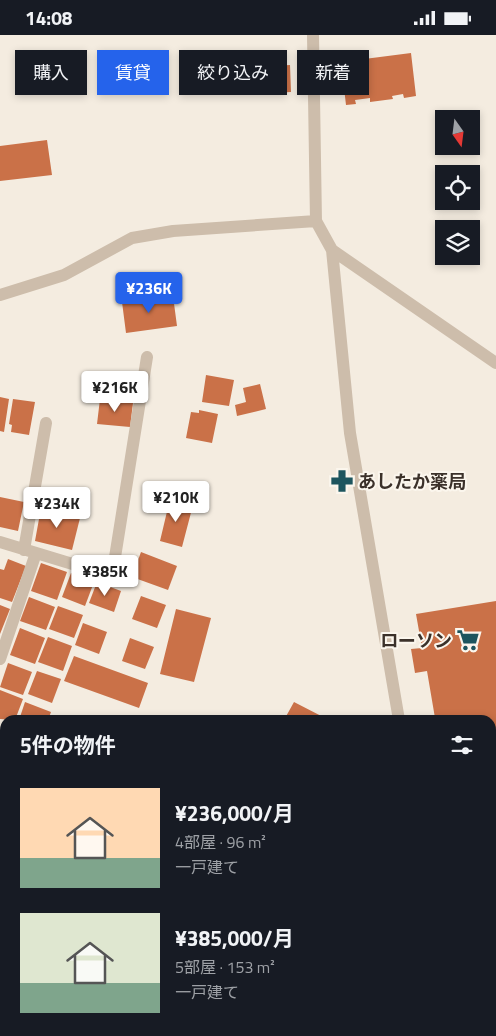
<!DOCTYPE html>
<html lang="ja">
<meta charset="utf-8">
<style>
:root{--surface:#171b24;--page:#20242c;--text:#f1f3f6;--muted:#9ea1a6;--accent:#2563eb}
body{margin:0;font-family:"Titillium Web","Noto Sans JP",sans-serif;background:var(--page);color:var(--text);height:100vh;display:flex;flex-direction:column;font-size:19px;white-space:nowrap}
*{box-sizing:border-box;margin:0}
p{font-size:16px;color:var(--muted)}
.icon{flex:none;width:28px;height:28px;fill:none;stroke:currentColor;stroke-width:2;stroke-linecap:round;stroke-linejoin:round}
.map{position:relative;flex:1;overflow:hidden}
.panel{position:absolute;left:0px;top:680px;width:496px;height:321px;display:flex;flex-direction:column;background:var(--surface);border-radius:15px 15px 0 0;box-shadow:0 2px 8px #0003}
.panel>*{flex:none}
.top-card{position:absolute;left:15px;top:15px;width:466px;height:45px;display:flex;gap:10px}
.needle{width:32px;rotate:166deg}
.tools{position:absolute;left:435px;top:75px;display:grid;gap:10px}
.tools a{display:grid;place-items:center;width:45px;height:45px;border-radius:0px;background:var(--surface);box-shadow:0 2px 8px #0003;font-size:25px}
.price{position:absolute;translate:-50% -42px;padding:0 11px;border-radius:5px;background:#fff;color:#222;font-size:16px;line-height:32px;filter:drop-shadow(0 1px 2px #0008)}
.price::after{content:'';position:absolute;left:50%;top:30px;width:15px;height:11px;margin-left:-8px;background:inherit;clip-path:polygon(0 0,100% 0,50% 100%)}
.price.on{background:var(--accent);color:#fff}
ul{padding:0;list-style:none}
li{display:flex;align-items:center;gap:15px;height:125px;padding:0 20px}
li span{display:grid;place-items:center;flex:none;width:140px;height:100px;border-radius:0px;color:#555}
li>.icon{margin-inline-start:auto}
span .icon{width:60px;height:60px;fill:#fffc;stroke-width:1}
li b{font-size:21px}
h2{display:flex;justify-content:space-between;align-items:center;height:60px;padding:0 20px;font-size:21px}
.tag{padding:0 18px;border-radius:0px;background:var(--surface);box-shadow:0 2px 8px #0003;font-size:18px;line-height:45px}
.tag.on{background:var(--accent);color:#fff}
.status{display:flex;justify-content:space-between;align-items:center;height:35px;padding:0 25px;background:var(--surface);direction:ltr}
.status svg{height:14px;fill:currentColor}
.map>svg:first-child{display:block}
</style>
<div class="status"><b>14:08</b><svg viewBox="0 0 49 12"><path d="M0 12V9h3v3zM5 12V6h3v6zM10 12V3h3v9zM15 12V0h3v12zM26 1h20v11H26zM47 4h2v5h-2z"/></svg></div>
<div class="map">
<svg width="496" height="1001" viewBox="0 0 496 1001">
<rect width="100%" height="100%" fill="#f4ece0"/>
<!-- building -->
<path fill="#ca7148" d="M411 18 416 61 404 63 403 59 392 61 393 64 370 67V63L355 65 356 69 346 70 341 27Z
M271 26V31L290 30 291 57 255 59 254 27Z
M47 105 52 140 0 146V111Z
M173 261 177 291 126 298 122 267Z
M206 340 234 345 229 371 202 367Z
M260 349 266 374 237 381 235 370 246 367 243 353Z
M0 362 9 364 4 397 0 396Z
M13 364 35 367 29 400 11 397 12 390 9 389Z
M100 364 133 368 130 392 97 389Z
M199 375 218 379 212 408 186 403 191 377 199 378Z
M0 462 24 467 18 496 0 492Z
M170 464 193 470 182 512 160 506Z
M41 473 80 483 72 515 35 506Z
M141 517 177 531 168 555 132 542Z
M8 524 26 531 12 567 0 563V534L4 535Z
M41 528 67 537 57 565 31 556Z
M71 538 94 547 85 571 62 562Z
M97 547 121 556 114 577 89 568Z
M141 561 166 570 157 593 132 584Z
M29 562 55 572 46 595 20 586Z
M496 566V920L491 921V685H430L435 683 427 636 415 638 411 614 422 613 416 579Z
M0 570 10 574 0 599Z
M58 571 83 580 74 603 49 594Z
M176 574 211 583 194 647 160 639Z
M83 588 107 597 99 619 75 610Z
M20 593 45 603 35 629 10 620Z
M48 602 72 611 63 636 38 627Z
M130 603 154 612 145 634 122 626Z
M74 621 148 648 139 673 64 646Z
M8 628 32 637 23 660 0 652Z
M37 636 61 644 52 668 28 659Z
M0 655 23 664 15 685 0 684Z
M25 667 51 677 48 685H19Z
M294 667 329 685H284Z
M0 695 5 696 0 712Z
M5 712V740L0 738V724Z
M144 996H178L179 1001H146Z
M190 996H207L208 1001H191Z
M292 996H324V997L310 1001H293Z"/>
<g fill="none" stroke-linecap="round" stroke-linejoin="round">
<!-- street -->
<path stroke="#cdbdab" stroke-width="12" d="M313 0 316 186 332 215 350 398 399 685
M332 215 496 328
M0 260 64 240 132 203 173 196 316 186
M0 507 112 541 147 322
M24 515 46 388
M0 624 36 518
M452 996 453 1001"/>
<!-- secondary -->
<path stroke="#a18c7c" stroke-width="12" d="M491 993 496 992
M465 1001 481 996"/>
</g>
<!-- icons -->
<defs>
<symbol id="pharmacy-bare" viewBox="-9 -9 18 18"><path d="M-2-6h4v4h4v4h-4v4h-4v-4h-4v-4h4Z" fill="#1d555e" stroke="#fbf6ed" stroke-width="2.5" paint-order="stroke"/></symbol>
<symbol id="supermarket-bare" viewBox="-9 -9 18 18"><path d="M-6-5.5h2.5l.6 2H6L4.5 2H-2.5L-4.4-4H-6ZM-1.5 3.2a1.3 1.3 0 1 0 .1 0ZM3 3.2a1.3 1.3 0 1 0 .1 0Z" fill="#1d555e" stroke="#fbf6ed" stroke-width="2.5" paint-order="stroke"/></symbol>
</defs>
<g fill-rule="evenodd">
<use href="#pharmacy-bare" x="326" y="430" width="32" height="32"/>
<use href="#supermarket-bare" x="452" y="589" width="32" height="32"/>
</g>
<g text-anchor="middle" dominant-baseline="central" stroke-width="4" stroke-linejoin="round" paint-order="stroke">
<!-- poi labels -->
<g font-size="18" font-weight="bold" fill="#3b312a" stroke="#fbf6ed" text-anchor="start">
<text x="358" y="446">あしたか薬局</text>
<text x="452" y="605" text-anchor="end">ローソン</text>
</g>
</g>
</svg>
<div class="tools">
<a><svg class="needle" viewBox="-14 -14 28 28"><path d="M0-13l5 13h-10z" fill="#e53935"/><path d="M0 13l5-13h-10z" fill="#9ea1a6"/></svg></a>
<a><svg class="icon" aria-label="locate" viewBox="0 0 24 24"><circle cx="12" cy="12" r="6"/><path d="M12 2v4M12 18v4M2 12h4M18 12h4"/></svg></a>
<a><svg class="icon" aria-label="layers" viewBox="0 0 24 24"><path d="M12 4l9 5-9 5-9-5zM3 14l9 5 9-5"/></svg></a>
</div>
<b class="price on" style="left:149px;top:279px">¥236K</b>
<b class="price" style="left:115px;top:378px">¥216K</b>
<b class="price" style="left:176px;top:488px">¥210K</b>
<b class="price" style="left:57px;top:494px">¥234K</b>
<b class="price" style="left:105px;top:562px">¥385K</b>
<div class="top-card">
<a class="tag">購入</a>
<a class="tag on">賃貸</a>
<a class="tag">絞り込み</a>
<a class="tag">新着</a>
</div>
<section class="panel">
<h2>5件の物件<svg class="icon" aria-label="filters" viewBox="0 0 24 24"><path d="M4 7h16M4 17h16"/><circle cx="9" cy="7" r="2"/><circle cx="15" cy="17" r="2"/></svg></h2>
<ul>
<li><span style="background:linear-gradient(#ffd9b3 70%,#7fa58c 0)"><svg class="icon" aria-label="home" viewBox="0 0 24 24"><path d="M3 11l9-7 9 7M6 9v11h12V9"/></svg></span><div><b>¥236,000/月</b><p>4部屋 · 96 m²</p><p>一戸建て</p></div></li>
<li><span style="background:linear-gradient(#dfe7d0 70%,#7fa58c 0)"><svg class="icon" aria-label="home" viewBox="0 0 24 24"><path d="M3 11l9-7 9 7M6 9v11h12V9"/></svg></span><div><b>¥385,000/月</b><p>5部屋 · 153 m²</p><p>一戸建て</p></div></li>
</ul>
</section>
</div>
